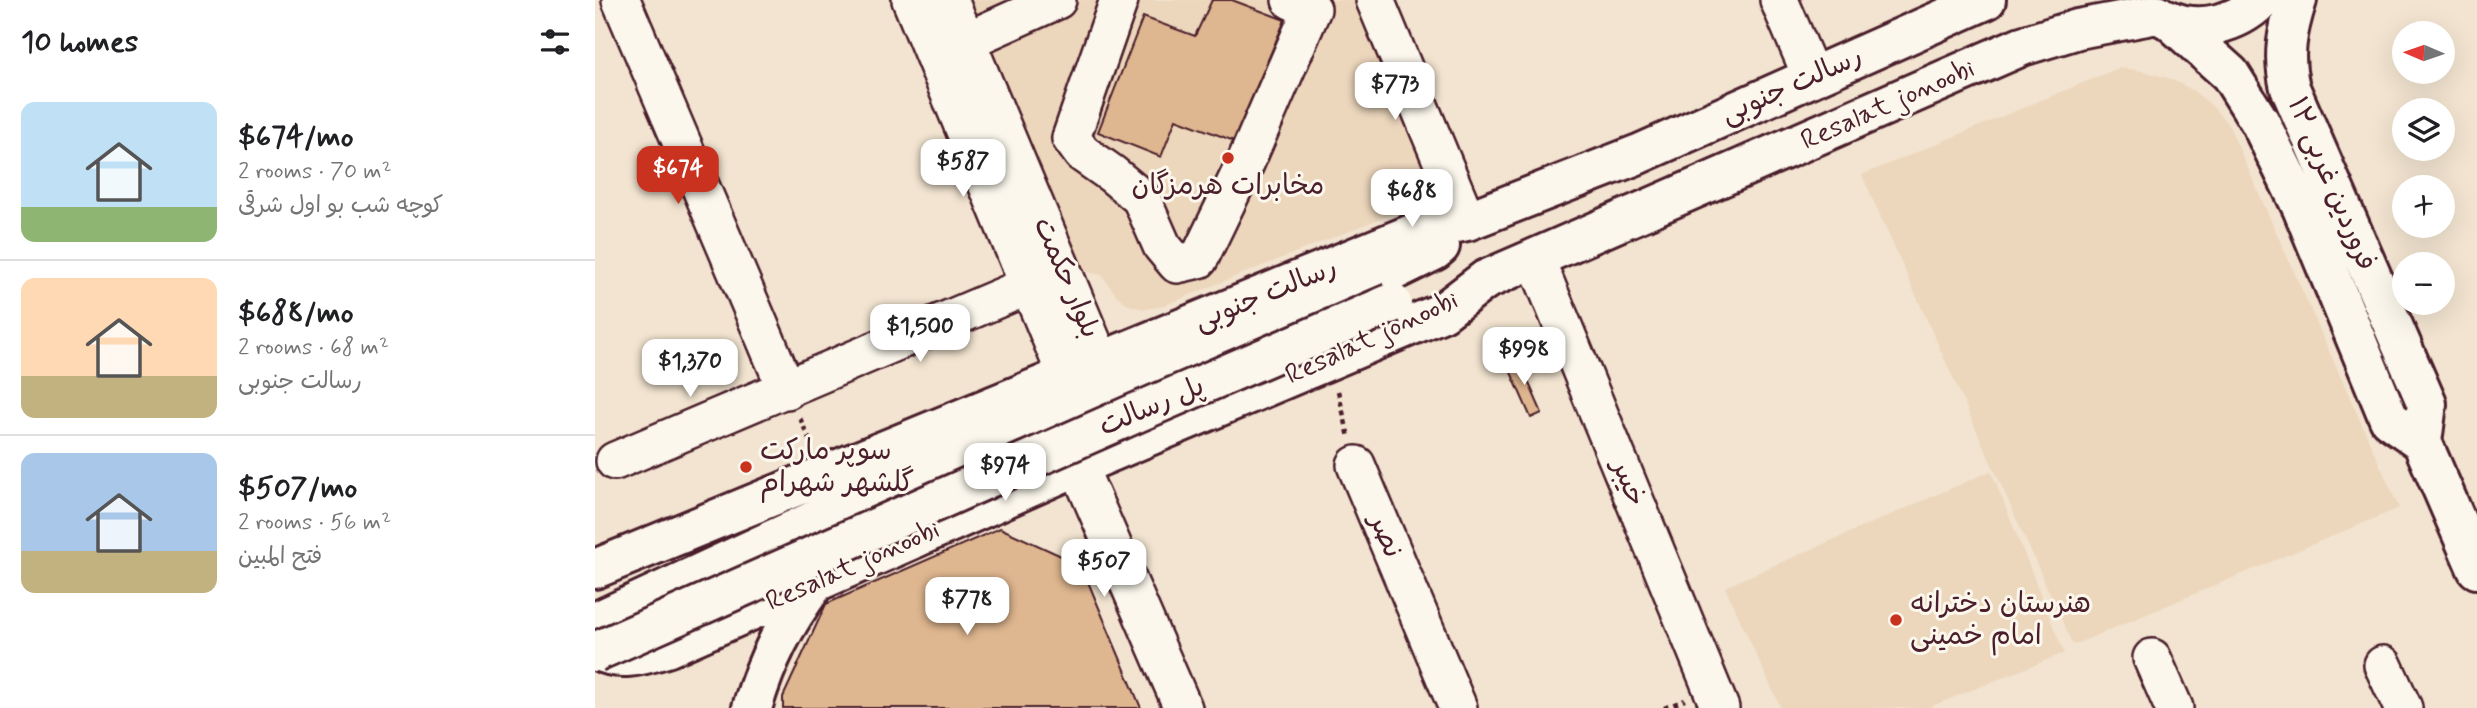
<!DOCTYPE html>
<meta charset="utf-8">
<style>
:root{--surface:#fff;--page:#f6f6f6;--text:#202124;--muted:#757577;--line:#e0e0e0;--accent:#c8321e}
body{margin:0;font-family:Mynerve,"Playpen Sans Arabic",sans-serif;background:var(--page);color:var(--text);height:100vh;display:flex;flex-direction:column;font-size:26px;white-space:nowrap}
*{box-sizing:border-box;margin:0}
p{font-size:23px;color:var(--muted)}
.icon{flex:none;width:38px;height:38px;fill:none;stroke:currentColor;stroke-width:2;stroke-linecap:round;stroke-linejoin:round}
.map{position:relative;flex:1;overflow:hidden}
.panel{display:flex;flex-direction:column;background:var(--surface);width:595px}
.panel>*{flex:none}
.needle{width:46px;rotate:272deg}
.buttons{position:absolute;left:1797px;top:21px;display:grid;gap:14px}
.buttons a{display:grid;place-items:center;width:63px;height:63px;border-radius:50%;background:var(--surface);box-shadow:0 7px 28px #0002;font-size:35px}
.price{position:absolute;translate:-50% -60px;padding:0 16px;border-radius:14px;background:#fff;color:#222;font-size:23px;line-height:46px;filter:drop-shadow(0 2px 4px #0008)}
.price::after{content:'';position:absolute;left:50%;top:42px;width:21px;height:16px;margin-left:-10px;background:inherit;clip-path:polygon(0 0,100% 0,50% 100%)}
.price.on{background:var(--accent);color:#fff}
ul{padding:0;list-style:none}
li{display:flex;align-items:center;gap:21px;height:175px;padding:0 21px}
li+li{border-top:2px solid var(--line)}
li span{display:grid;place-items:center;flex:none;width:196px;height:140px;border-radius:14px;color:#555}
li>.icon{margin-inline-start:auto}
span .icon{width:84px;height:84px;fill:#fffc;stroke-width:1}
li b{font-size:30px}
h2{display:flex;justify-content:space-between;align-items:center;height:84px;padding:0 21px;font-size:30px}
main{display:flex;flex:1;min-height:0}
.map>svg:first-child{display:block}
</style>
<main>
<section class="panel">
<h2>10 homes<svg class="icon" aria-label="filters" viewBox="0 0 24 24"><path d="M4 7h16M4 17h16"/><circle cx="9" cy="7" r="2"/><circle cx="15" cy="17" r="2"/></svg></h2>
<ul>
<li><span style="background:linear-gradient(#bfe0f5 75%,#8fb573 0)"><svg class="icon" aria-label="home" viewBox="0 0 24 24"><path d="M3 11l9-7 9 7M6 9v11h12V9"/></svg></span><div><b>$674/mo</b><p>2 rooms · 70 m²</p><p>کوچه شب بو اول شرقی</p></div></li>
<li><span style="background:linear-gradient(#ffd9b3 70%,#c2b280 0)"><svg class="icon" aria-label="home" viewBox="0 0 24 24"><path d="M3 11l9-7 9 7M6 9v11h12V9"/></svg></span><div><b>$688/mo</b><p>2 rooms · 68 m²</p><p>رسالت جنوبی</p></div></li>
<li><span style="background:linear-gradient(#a9c7e8 70%,#c2b280 0)"><svg class="icon" aria-label="home" viewBox="0 0 24 24"><path d="M3 11l9-7 9 7M6 9v11h12V9"/></svg></span><div><b>$507/mo</b><p>2 rooms · 56 m²</p><p>فتح المبین</p></div></li>
</ul>
</section>
<div class="map">
<svg width="1882" height="708" viewBox="0 0 1882 708">
<rect width="100%" height="100%" fill="#f2e4d0"/>
<filter id="ink" filterUnits="userSpaceOnUse"><feTurbulence type="fractalNoise" baseFrequency=".0143" numOctaves="2"/><feDisplacementMap in="SourceGraphic" scale="14" xChannelSelector="R" yChannelSelector="G"/><feConvolveMatrix kernelMatrix="1 2 1 2 8 2 1 2 1" color-interpolation-filters="sRGB"/></filter>
<g filter="url(#ink)">
<!-- built -->
<path fill="#ecd6bc" d="M370 0H762L818 130 839 185 831 200 565 307 548 309 534 305 522 296 507 275 493 272 484 267Z
M1524 68 1547 71 1573 78 1597 90 1615 104 1633 124 1804 508 1478 645 1267 175Z
M1396 471 1469 653 1332 708H1186L1130 587Z"/>
<!-- building -->
<path fill="#deb68f" stroke="#4a1f2b" stroke-width="2" d="M617 0H637L690 20 639 141 581 119 566 157 503 132 548 17 600 36Z
M922 356 947 413 936 418 911 361Z
M405 528 486 565 546 708H188V697L231 604Z"/>
<g fill="none" stroke-linecap="round" stroke-linejoin="round">
<defs>
<path id="minor" d="M26 0 192 390
M316 0 472 377
M354 0 506 363
M524 0 476 138 487 153 517 174 546 198 567 246 582 264 604 259 649 166 717 9 696 0
M780 0 872 221
M1184 0 1217 77
M351 50 462 0
M940 258 1125 708
M20 461 435 285
M761 465 863 708
M483 466 588 708
M1557 658 1579 708
M1788 665 1808 708"/>
<path id="major" d="M1702 0C1692 32 1687 55 1695 88L1832 404 1827 442
M1572 19C1603 34 1642 24 1666 0
M1577 22 1635 74 1665 122 1707 208 1794 419 1827 442 1882 569
M0 569 824 231 872 221 1044 154 1391 0
M0 622 263 500 610 350 788 276 839 251 845 246
M0 649C25 664 48 655 74 647L483 466 848 312 890 280 1427 46 1483 29 1562 14
M157 708C172 658 189 625 220 583"/>
</defs>
<!-- minor casing -->
<use href="#minor" stroke="#4a1f2b" stroke-width="42"/>
<!-- major casing -->
<use href="#major" stroke="#4a1f2b" stroke-width="44"/>
<!-- path -->
<path stroke="#4a1f2b" stroke-width="4.5" stroke-dasharray="5 5" stroke-linecap="butt" d="M743 391 754 437
M205 418 217 446
M1069 708 1090 700"/>
<!-- minor -->
<use href="#minor" stroke="#fbf7ec" stroke-width="37"/>
<!-- major -->
<use href="#major" stroke="#fbf7ec" stroke-width="38"/>
<defs>
<path id="major-bridge" d="M0 652 541 413 797 303"/>
</defs>
<!-- major-bridge casing -->
<use href="#major-bridge" stroke="#4a1f2b" stroke-width="44" stroke-linecap="butt"/>
<!-- major-bridge -->
<use href="#major-bridge" stroke="#fbf7ec" stroke-width="38"/>
</g>
</g>
<!-- markers -->
<g fill="#c8321e" stroke="#fbf7ec" stroke-width="2.5">
<circle cx="633" cy="158" r="7"/>
<circle cx="151" cy="467" r="7"/>
<circle cx="1301" cy="620" r="7"/>
</g>
<g text-anchor="middle" dominant-baseline="central" stroke-width="6" stroke-linejoin="round" paint-order="stroke">
<!-- street labels -->
<g font-size="28" fill="#4a1f2b" stroke="#fbf7ec">
<text transform="translate(1197 86) rotate(-24)">رسالت جنوبی</text>
<text transform="translate(1293 105) rotate(-24)">Resalat jonoobi</text>
<text transform="translate(1736 184) rotate(67)">۱۲ فروردین غربی</text>
<text transform="translate(471 278) rotate(67)">بلوار حکمت</text>
<text transform="translate(671 295) rotate(-22)">رسالت جنوبی</text>
<text transform="translate(777 338) rotate(-25)">Resalat jonoobi</text>
<text transform="translate(557 407) rotate(-23)">پل رسالت</text>
<text transform="translate(1033 483) rotate(68)">خیبر</text>
<text transform="translate(790 536) rotate(67)">نصر</text>
<text transform="translate(258 566) rotate(-24)">Resalat jonoobi</text>
</g>
<!-- poi labels -->
<g font-size="28" fill="#4a1f2b" stroke="#fbf7ec" text-anchor="start">
<text x="633" y="186" text-anchor="middle">مخابرات هرمزگان</text>
<text x="165" y="451">سوپر مارکت<tspan x="165" dy="32">گلشهر شهرام</tspan></text>
<text x="1315" y="604">هنرستان دخترانه<tspan x="1315" dy="32">امام خمینی</tspan></text>
</g>
</g>
</svg>
<div class="buttons">
<a><svg class="needle" viewBox="-14 -14 28 28"><path d="M0-13l5 13h-10z" fill="#e53935"/><path d="M0 13l5-13h-10z" fill="#757577"/></svg></a>
<a><svg class="icon" aria-label="layers" viewBox="0 0 24 24"><path d="M12 4l9 5-9 5-9-5zM3 14l9 5 9-5"/></svg></a>
<a>+</a>
<a>−</a>
</div>
<b class="price" style="left:800px;top:122px">$773</b>
<b class="price" style="left:368px;top:199px">$587</b>
<b class="price on" style="left:83px;top:206px">$674</b>
<b class="price" style="left:817px;top:229px">$688</b>
<b class="price" style="left:325px;top:364px">$1,500</b>
<b class="price" style="left:929px;top:387px">$998</b>
<b class="price" style="left:95px;top:399px">$1,370</b>
<b class="price" style="left:410px;top:503px">$974</b>
<b class="price" style="left:509px;top:599px">$507</b>
<b class="price" style="left:372px;top:637px">$778</b>
</div>
</main>
